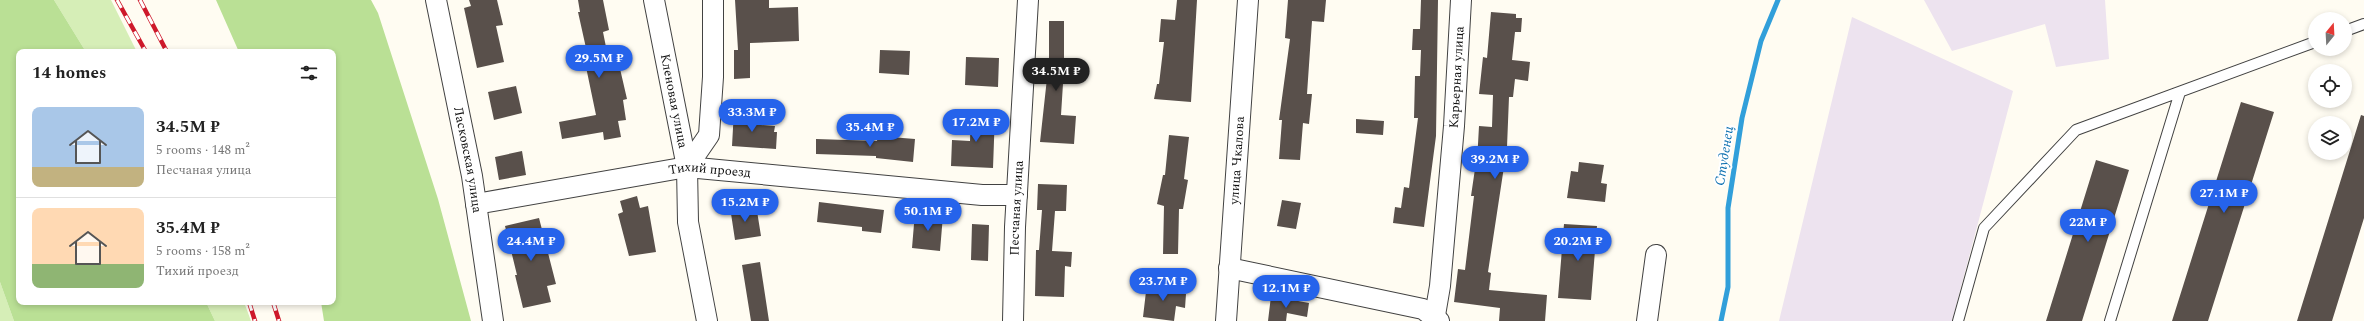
<!DOCTYPE html>
<meta charset="utf-8">
<style>
:root{--surface:#fff;--page:#f2f2f2;--text:#222;--muted:#767676;--line:#e0e0e0;--accent:#2563eb}
body{margin:0;font-family:Spectral,serif;background:var(--page);color:var(--text);height:100vh;display:flex;flex-direction:column;font-size:15px;white-space:nowrap}
*{box-sizing:border-box;margin:0}
p{font-size:13px;color:var(--muted)}
.icon{flex:none;width:22px;height:22px;fill:none;stroke:currentColor;stroke-width:2;stroke-linecap:round;stroke-linejoin:round}
.map{position:relative;flex:1;overflow:hidden}
.sheet{position:absolute;left:16px;top:49px;width:320px;height:256px;display:flex;flex-direction:column;background:var(--surface);border-radius:8px;box-shadow:0 2px 6px #0003}
.sheet>*{flex:none}
.needle{width:26px;rotate:18deg}
.buttons{position:absolute;left:2308px;top:12px;display:grid;gap:8px}
.buttons a{display:grid;place-items:center;width:44px;height:44px;border-radius:50%;background:var(--surface);box-shadow:0 2px 6px #0003;font-size:20px}
.price{position:absolute;translate:-50% -34px;padding:0 9px;border-radius:14px;background:var(--accent);color:#fff;font-size:13px;line-height:26px;filter:drop-shadow(0 1px 2px #0008)}
.price::after{content:'';position:absolute;left:50%;top:24px;width:12px;height:9px;margin-left:-6px;background:inherit;clip-path:polygon(0 0,100% 0,50% 100%)}
.price.active{background:#222;color:#fff}
ul{padding:0;list-style:none}
li{display:flex;align-items:center;gap:12px;height:100px;padding:0 16px}
li+li{border-top:1px solid var(--line)}
li span{display:grid;place-items:center;flex:none;width:112px;height:80px;border-radius:8px;color:#555}
li>.icon{margin-inline-start:auto}
span .icon{width:48px;height:48px;fill:#fffc;stroke-width:1}
li b{font-size:17px}
h2{display:flex;justify-content:space-between;align-items:center;height:48px;padding:0 16px;font-size:17px}
.map>svg:first-child{display:block}
</style>
<div class="map">
<svg width="2364" height="321" viewBox="0 0 2364 321">
<rect width="100%" height="100%" fill="#fffcf2"/>
<!-- industrial -->
<path fill="#ede3ef" d="M1924 0H2105L2109 59 2056 67 2045 24 1952 51Z
M1852 17 2013 91 1952 321H1779Z"/>
<!-- green -->
<path fill="#d6eeb7" d="M54 0H111L137 52H86Z
M0 282 14 321H0Z
M206 302H244L251 321H215Z"/>
<!-- forest -->
<path fill="#bae095" d="M0 0H54L86 52H19V302H206L215 321H14L0 282Z
M216 0H371L378 13 438 199 471 321H324L321 302H333V52H239Z"/>
<g fill="none" stroke-linecap="round" stroke-linejoin="round">
<!-- stream -->
<path stroke="#319fda" stroke-width="5" d="M1721 321 1728 287V208L1742 118 1761 41 1778 0"/>
</g>
<!-- building -->
<path fill="#59504b" d="M469 0H497L503 25 496 26 504 62 477 68 464 8 471 6Z
M578 0H603L609 30 603 32 609 62 618 60 627 99 623 100 626 120 618 121 621 137 604 140 603 132 562 139 559 122 596 115 586 67 590 66 578 12H580Z
M735 0H769V8L798 7 799 41 750 43V78L734 79V50H738Z
M1177 0H1197L1191 102 1154 99 1157 84H1159L1164 42H1159L1161 19 1175 20Z
M1288 0H1326L1324 22 1312 21 1307 94H1312L1309 124 1303 123 1300 160 1279 159 1282 120H1279L1290 39 1285 38Z
M1421 0H1438L1436 136 1424 227 1393 223 1395 207 1401 208 1404 187 1409 188 1418 118H1414L1415 76H1420L1421 50H1412L1413 29H1420Z
M1491 12 1516 14V18H1522L1521 32H1515L1512 60 1530 62 1528 81 1515 79 1513 97H1509L1507 147 1488 272 1491 273 1489 290 1547 295 1545 321H1499L1500 308 1454 302 1458 269 1465 270 1474 196H1471L1476 162H1477L1479 126 1492 127 1493 95 1479 94 1483 57 1487 58Z
M1049 21H1064V68L1061 115 1076 116 1074 144 1040 142 1049 60Z
M880 50 910 51 909 75 879 73Z
M966 57 999 58 998 87 965 85Z
M516 86 522 113 494 120 488 92Z
M2241 102 2274 112 2208 321H2172Z
M734 110 749 111 748 124 775 126 774 132H777L776 149 732 146Z
M971 112 995 113 993 168 951 166 952 140 970 141Z
M2361 115 2364 116V218L2332 321H2297Z
M1356 119 1384 121 1383 135 1356 133Z
M1169 135 1189 137 1184 179 1188 180 1183 209H1179L1178 254H1163L1164 206 1157 204 1163 175H1165Z
M878 136 915 139 913 162 876 158V156L816 154V139L877 141Z
M522 151 526 175 499 180 495 157Z
M2096 160 2129 170 2082 321H2046Z
M1579 162 1604 165 1601 183 1607 184 1605 202 1567 198 1571 171 1578 172Z
M1038 184 1067 185 1066 211H1055L1052 251 1072 252 1071 267 1065 266 1064 297 1035 296 1036 250H1039L1042 210H1037Z
M637 196 640 208 648 206 656 252 629 256 618 214 623 212 620 201Z
M1282 200 1301 203 1296 229 1277 226Z
M819 202 884 210 881 233 862 231V227L817 222Z
M743 204 745 213 757 211 761 236 735 240 730 207Z
M915 212 943 215 940 251 912 248Z
M539 218 556 284 547 286 551 302 523 308 515 275H517L505 226Z
M972 224 989 225 988 261 971 260Z
M1564 224 1597 226 1591 300 1558 298Z
M760 262 769 321H751L742 265Z
M1147 283 1178 288V293L1186 294 1185 308 1176 306 1174 321 1143 317Z
M1271 296 1309 303 1307 317 1287 313 1286 321H1268Z"/>
<g fill="none" stroke-linecap="round" stroke-linejoin="round">
<defs>
<path id="service" d="M2345 31 2364 24
M1958 321 1984 228 2076 130 2315 42
M2110 321 2180 92"/>
<g id="minor">
<path id="s1" d="M436 0 472 176 493 321"/>
<path id="s2" d="M654 0 687 167 688 222 707 321"/>
<path d="M687 167 709 135 713 77V0"/>
<path id="s3" d="M476 204 687 167 982 195H1017"/>
<path d="M1229 268 1423 309 1439 321"/>
<path id="s4" d="M1013 321 1015 227 1028 0"/>
<path id="s5" d="M1226 321 1248 0"/>
<path id="s6" d="M1434 321 1440 286 1454 126 1461 0"/>
<path d="M1647 321 1656 255"/>
</g>
</defs>
<!-- service casing -->
<use href="#service" stroke="#424242" stroke-width="12"/>
<!-- minor casing -->
<use href="#minor" stroke="#424242" stroke-width="22"/>
<!-- service -->
<use href="#service" stroke="#fff" stroke-width="10"/>
<!-- minor -->
<use href="#minor" stroke="#fff" stroke-width="20"/>
<defs>
<path id="rail" d="M117 0 146 52
M140 0 167 52
M249 302 255 321
M273 302 279 321"/>
</defs>
<!-- rail casing -->
<use href="#rail" stroke="#ce192b" stroke-width="4.5"/>
<!-- rail -->
<use href="#rail" stroke="#fff" stroke-width="3" stroke-dasharray="9" stroke-linecap="butt"/>
</g>
<g text-anchor="middle" dominant-baseline="central" stroke-width="4" stroke-linejoin="round" paint-order="stroke">
<!-- street labels -->
<g font-size="13" fill="#0f0f0f" stroke="#fff">
<text stroke="none"><textPath href="#s6" startOffset="245">Карьерная улица</textPath></text>
<text stroke="none"><textPath href="#s2" startOffset="103">Кленовая улица</textPath></text>
<text stroke="none"><textPath href="#s1" startOffset="163">Ласковская улица</textPath></text>
<text stroke="none"><textPath href="#s5" startOffset="161">улица Чкалова</textPath></text>
<text stroke="none"><textPath href="#s3" startOffset="237">Тихий проезд</textPath></text>
<text stroke="none"><textPath href="#s4" startOffset="113">Песчаная улица</textPath></text>
</g>
<!-- water labels -->
<g font-size="14" font-style="italic" fill="#0b6faf" stroke="#fff">
<text transform="translate(1724 156) rotate(-81)">Студенец</text>
</g>
</g>
</svg>
<div class="buttons">
<a><svg class="needle" viewBox="-14 -14 28 28"><path d="M0-13l5 13h-10z" fill="#e53935"/><path d="M0 13l5-13h-10z" fill="#767676"/></svg></a>
<a><svg class="icon" aria-label="locate" viewBox="0 0 24 24"><circle cx="12" cy="12" r="6"/><path d="M12 2v4M12 18v4M2 12h4M18 12h4"/></svg></a>
<a><svg class="icon" aria-label="layers" viewBox="0 0 24 24"><path d="M12 4l9 5-9 5-9-5zM3 14l9 5 9-5"/></svg></a>
</div>
<b class="price" style="left:599px;top:79px">29.5M ₽</b>
<b class="price active" style="left:1056px;top:92px">34.5M ₽</b>
<b class="price" style="left:752px;top:133px">33.3M ₽</b>
<b class="price" style="left:976px;top:143px">17.2M ₽</b>
<b class="price" style="left:870px;top:148px">35.4M ₽</b>
<b class="price" style="left:1495px;top:180px">39.2M ₽</b>
<b class="price" style="left:2224px;top:214px">27.1M ₽</b>
<b class="price" style="left:745px;top:223px">15.2M ₽</b>
<b class="price" style="left:928px;top:232px">50.1M ₽</b>
<b class="price" style="left:2088px;top:243px">22M ₽</b>
<b class="price" style="left:531px;top:262px">24.4M ₽</b>
<b class="price" style="left:1578px;top:262px">20.2M ₽</b>
<b class="price" style="left:1163px;top:302px">23.7M ₽</b>
<b class="price" style="left:1286px;top:309px">12.1M ₽</b>
<section class="sheet">
<h2>14 homes<svg class="icon" aria-label="filters" viewBox="0 0 24 24"><path d="M4 7h16M4 17h16"/><circle cx="9" cy="7" r="2"/><circle cx="15" cy="17" r="2"/></svg></h2>
<ul>
<li><span style="background:linear-gradient(#a9c7e8 75%,#c2b280 0)"><svg class="icon" aria-label="home" viewBox="0 0 24 24"><path d="M3 11l9-7 9 7M6 9v11h12V9"/></svg></span><div><b>34.5M ₽</b><p>5 rooms · 148 m²</p><p>Песчаная улица</p></div></li>
<li><span style="background:linear-gradient(#ffd9b3 70%,#8fb573 0)"><svg class="icon" aria-label="home" viewBox="0 0 24 24"><path d="M3 11l9-7 9 7M6 9v11h12V9"/></svg></span><div><b>35.4M ₽</b><p>5 rooms · 158 m²</p><p>Тихий проезд</p></div></li>
</ul>
</section>
</div>
